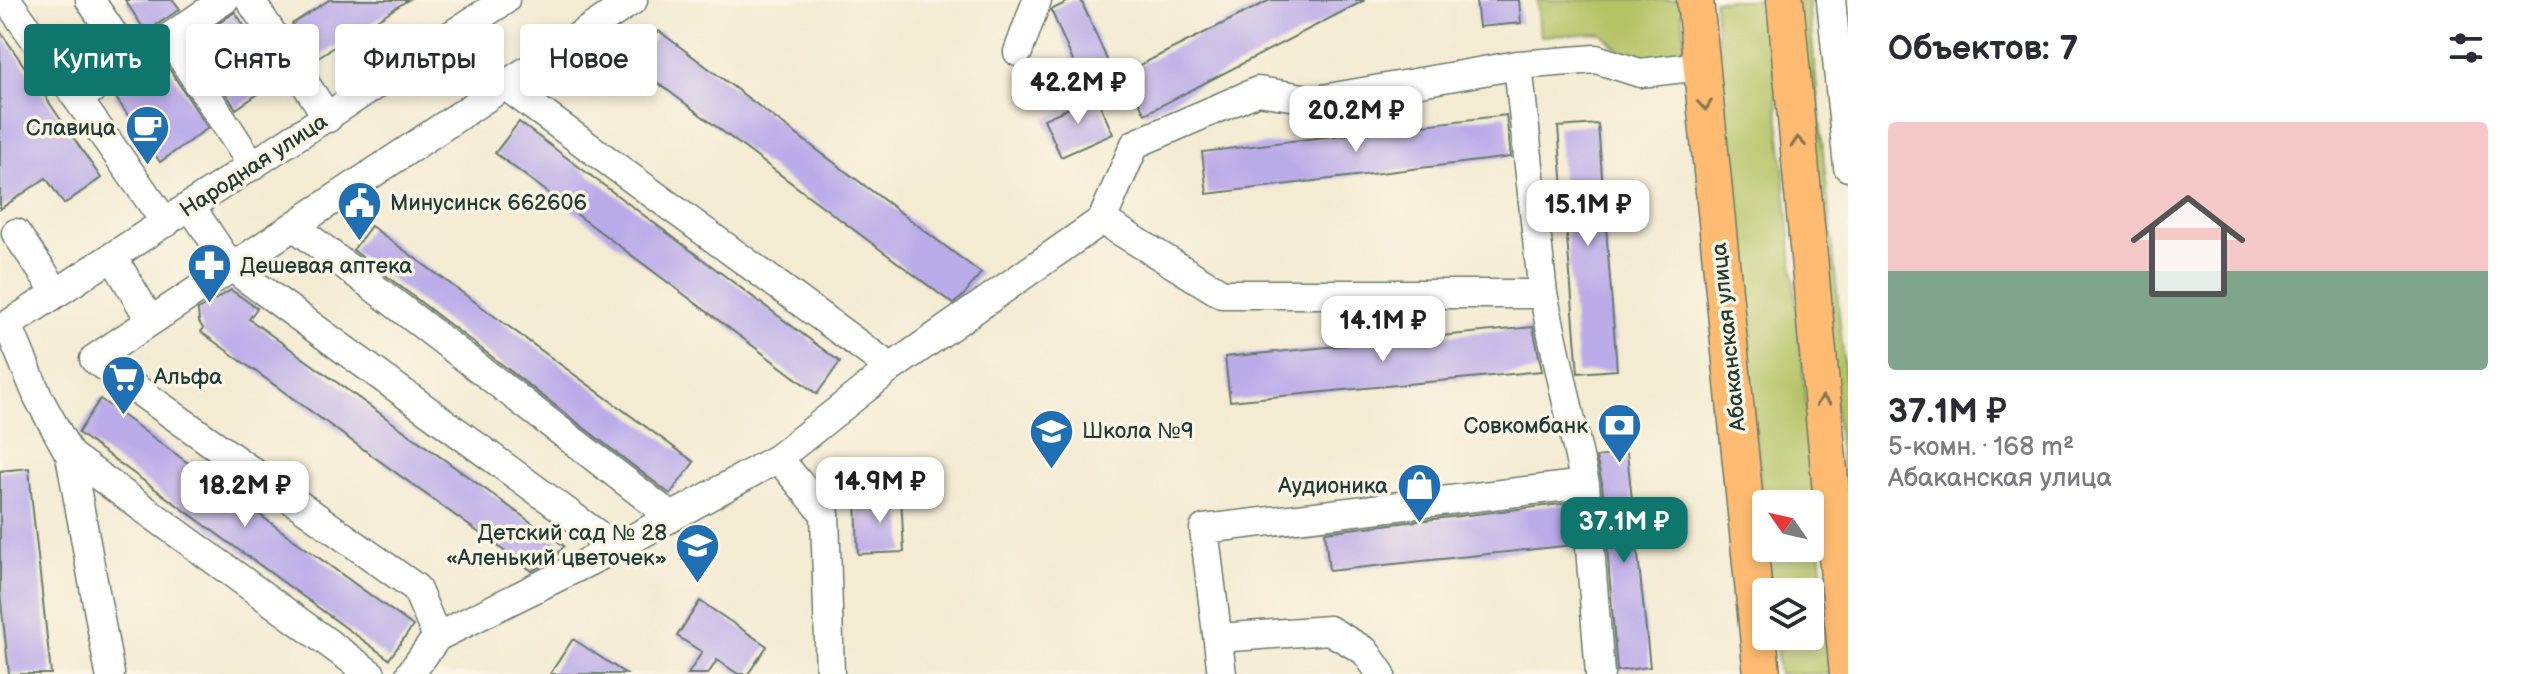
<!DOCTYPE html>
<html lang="ru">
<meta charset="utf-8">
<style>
:root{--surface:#fff;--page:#f7f7f7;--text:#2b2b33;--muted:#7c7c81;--accent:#0f766e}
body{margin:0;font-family:"Balsamiq Sans",sans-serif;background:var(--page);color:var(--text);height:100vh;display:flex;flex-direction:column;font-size:30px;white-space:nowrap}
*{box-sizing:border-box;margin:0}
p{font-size:26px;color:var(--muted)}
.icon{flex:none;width:44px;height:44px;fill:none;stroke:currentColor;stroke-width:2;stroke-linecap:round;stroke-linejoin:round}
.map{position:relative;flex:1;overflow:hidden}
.panel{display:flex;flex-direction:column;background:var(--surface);width:680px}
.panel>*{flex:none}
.top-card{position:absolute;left:24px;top:24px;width:760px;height:72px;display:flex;gap:16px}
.needle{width:52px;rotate:304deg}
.controls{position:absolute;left:1752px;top:490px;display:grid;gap:16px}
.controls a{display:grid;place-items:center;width:72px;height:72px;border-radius:8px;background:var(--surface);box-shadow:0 4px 12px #0003;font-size:40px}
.price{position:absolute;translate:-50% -68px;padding:0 18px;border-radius:16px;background:#fff;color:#222;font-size:26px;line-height:52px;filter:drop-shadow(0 2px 4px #0008)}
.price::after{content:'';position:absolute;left:50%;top:48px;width:24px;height:18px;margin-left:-12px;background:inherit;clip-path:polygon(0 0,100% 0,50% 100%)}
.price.selected{background:var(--accent);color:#fff}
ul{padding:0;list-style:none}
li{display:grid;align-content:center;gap:16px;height:424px;padding:0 40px}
li span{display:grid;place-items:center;height:248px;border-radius:8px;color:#555}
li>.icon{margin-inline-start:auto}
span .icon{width:144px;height:144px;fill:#fffc;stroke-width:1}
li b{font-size:34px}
h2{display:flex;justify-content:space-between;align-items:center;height:96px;padding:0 40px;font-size:34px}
.pill{padding:0 28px;border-radius:8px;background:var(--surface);box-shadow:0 4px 12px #0003;font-size:28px;line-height:72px}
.pill.selected{background:var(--accent);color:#fff}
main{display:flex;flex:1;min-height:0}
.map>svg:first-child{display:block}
</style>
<main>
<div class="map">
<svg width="1848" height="674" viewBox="0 0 1848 674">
<rect width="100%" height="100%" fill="#fcf5e5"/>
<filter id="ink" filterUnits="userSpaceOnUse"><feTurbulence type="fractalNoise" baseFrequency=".0125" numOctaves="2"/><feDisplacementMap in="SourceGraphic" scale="16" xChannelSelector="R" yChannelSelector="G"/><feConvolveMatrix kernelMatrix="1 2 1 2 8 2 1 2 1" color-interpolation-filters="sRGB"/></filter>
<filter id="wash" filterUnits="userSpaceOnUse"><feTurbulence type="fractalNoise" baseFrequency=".006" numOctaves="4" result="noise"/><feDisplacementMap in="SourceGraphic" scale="32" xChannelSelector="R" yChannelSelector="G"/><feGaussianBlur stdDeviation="1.8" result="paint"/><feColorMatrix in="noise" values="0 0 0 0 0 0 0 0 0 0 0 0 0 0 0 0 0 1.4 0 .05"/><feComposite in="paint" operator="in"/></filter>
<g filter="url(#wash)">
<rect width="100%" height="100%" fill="#f3ebd2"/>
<!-- green -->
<path fill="#b4c365" stroke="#6a804c" stroke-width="2" d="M1537 0H1680L1686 51 1679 58 1633 62 1601 33 1540 36Z
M1714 0H1767L1832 674H1779L1775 636H1810V592H1771L1767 548H1810V504H1766V542Z
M1797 0H1808L1848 404V541Z"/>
<g id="blocks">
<!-- building -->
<path fill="#baabe9" d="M125 0H173L180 9 146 32Z
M329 0H408L315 59 292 24Z
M1071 0H1081L1108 62 1079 75 1051 10Z
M1270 0H1365L1145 114 1124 73Z
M1476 0H1519L1521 23 1479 27Z
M235 12 280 79 236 109 192 42Z
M0 31 101 178 64 204 46 178 0 209Z
M659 31 981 273 962 297 953 304 634 65Z
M164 61 208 128 160 162 114 95Z
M1096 96 1113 134 1061 157 1044 119Z
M1506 115 1511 157 1207 194 1202 152Z
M519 122 840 362 817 394 495 153Z
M1598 124 1617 370 1578 373 1558 127Z
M371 226 694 462 670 494 353 250Z
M231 290 257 308 249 319 564 546 553 560 532 571 201 332 203 328 199 322 198 310Z
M1533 327 1542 371 1230 401 1225 357Z
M100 399 413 626 389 659 78 433Z
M1627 453 1650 667 1617 671 1602 483 1596 457Z
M29 468 32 502 51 674H9L0 592V471Z
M901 495 904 552 858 554 856 498Z
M1569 503 1573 545 1329 571 1325 532Z
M700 601 767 646 748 674H738L717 660 708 674H688L702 652 677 636Z
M573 639 626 674H550Z"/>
</g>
</g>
<g filter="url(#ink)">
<use href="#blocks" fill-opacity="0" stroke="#697a6b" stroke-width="2"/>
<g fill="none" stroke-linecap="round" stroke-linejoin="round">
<defs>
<path id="minor" d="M7 0 166 223
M90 0 132 62
M250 0 328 118
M1831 0 1848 167
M169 38 253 166
M444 41 891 368
M1018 52 1037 0
M1518 65 1543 294 1585 484 1600 674
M78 99 224 0
M191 207 231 267 616 548
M1102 220 1222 294H1543
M294 226 672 517
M16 233 57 293
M113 257 150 320
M8 325 38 397 70 455 110 674
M0 330 505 0
M70 455 371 674
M778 458 825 514 830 674
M437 637 416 588 94 359 633 0
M1218 638 1329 630 1365 651 1381 674
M410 674 437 637 616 548 778 458 891 368 1102 220 1135 144 1258 91 1317 100 1518 65 1596 59 1640 73 1701 66
M1222 674 1204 529 1585 484"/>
<path id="major" d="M1695 0 1762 674
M1785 0 1848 674"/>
</defs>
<!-- minor casing -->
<use href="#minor" stroke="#697a6b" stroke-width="31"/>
<!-- major casing -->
<use href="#major" stroke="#697a6b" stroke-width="39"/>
<!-- minor -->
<use href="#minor" stroke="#fff" stroke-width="28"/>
<!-- major -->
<use href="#major" stroke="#febb71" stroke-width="36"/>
</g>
<!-- one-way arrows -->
<defs><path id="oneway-chevron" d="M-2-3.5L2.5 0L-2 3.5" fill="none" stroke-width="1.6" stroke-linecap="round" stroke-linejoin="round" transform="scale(2)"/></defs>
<g stroke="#83764f">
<use href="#oneway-chevron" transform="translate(1705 105) rotate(84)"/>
<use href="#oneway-chevron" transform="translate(1798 142) rotate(-95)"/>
<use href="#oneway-chevron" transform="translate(1823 401) rotate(-95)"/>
</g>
</g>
<!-- icons -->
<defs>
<symbol id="cafe-pin" viewBox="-11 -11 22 30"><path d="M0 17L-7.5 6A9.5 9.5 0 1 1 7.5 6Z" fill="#1f6fb2" stroke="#fcf5e5"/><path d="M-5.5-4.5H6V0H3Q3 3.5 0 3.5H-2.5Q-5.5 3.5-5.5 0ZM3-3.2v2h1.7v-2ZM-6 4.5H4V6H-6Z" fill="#fff"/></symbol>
<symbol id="civic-pin" viewBox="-11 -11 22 30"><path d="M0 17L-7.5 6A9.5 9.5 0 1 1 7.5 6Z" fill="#1f6fb2" stroke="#fcf5e5"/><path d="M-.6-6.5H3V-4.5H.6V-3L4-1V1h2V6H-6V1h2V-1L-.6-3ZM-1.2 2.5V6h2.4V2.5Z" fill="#fff"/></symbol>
<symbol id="pharmacy-pin" viewBox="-11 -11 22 30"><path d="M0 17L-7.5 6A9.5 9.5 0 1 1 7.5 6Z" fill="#1f6fb2" stroke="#fcf5e5"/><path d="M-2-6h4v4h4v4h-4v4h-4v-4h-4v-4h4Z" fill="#fff"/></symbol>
<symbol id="supermarket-pin" viewBox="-11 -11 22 30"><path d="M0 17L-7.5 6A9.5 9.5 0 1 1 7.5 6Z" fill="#1f6fb2" stroke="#fcf5e5"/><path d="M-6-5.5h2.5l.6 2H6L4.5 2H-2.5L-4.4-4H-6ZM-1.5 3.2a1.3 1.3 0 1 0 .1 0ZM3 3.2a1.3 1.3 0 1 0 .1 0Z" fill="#fff"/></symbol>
<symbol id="bank-pin" viewBox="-11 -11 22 30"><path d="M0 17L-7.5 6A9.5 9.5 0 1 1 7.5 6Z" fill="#1f6fb2" stroke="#fcf5e5"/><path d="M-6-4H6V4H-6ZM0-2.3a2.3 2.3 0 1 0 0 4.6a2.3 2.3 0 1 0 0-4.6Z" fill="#fff"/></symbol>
<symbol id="school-pin" viewBox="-11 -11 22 30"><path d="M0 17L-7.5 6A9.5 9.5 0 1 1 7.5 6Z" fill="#1f6fb2" stroke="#fcf5e5"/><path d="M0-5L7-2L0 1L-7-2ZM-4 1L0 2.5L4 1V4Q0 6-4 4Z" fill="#fff"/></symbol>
<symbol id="shop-pin" viewBox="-11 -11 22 30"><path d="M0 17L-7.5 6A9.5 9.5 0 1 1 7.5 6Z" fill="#1f6fb2" stroke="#fcf5e5"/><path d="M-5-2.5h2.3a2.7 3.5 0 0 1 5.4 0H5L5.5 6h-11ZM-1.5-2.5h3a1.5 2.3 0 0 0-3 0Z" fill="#fff"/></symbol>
</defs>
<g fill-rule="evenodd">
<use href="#cafe-pin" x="122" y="102" width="51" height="69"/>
<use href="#civic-pin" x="334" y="178" width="51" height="69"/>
<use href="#pharmacy-pin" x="184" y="240" width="51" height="69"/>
<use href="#supermarket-pin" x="98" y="352" width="51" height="69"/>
<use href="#bank-pin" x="1594" y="400" width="51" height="69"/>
<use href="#school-pin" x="1026" y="406" width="51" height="69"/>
<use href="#shop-pin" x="1394" y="460" width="51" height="69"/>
<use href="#school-pin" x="672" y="520" width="51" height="69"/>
</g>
<g text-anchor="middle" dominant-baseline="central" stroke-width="7" stroke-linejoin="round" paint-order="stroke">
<!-- poi labels -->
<g font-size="22" fill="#1f3d34" stroke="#fcf5e5" text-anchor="end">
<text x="116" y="128">Славица</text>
<text x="390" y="203" text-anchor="start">Минусинск 662606</text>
<text x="240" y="266" text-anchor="start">Дешевая аптека</text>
<text x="154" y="377" text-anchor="start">Альфа</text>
<text x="1588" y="426">Совкомбанк</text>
<text x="1082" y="431" text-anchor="start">Школа №9</text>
<text x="1388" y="486">Аудионика</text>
<text x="667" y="533">Детский сад № 28<tspan x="667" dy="25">«Аленький цветочек»</tspan></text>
</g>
<!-- street labels -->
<g font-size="22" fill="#1f3d34" stroke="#fcf5e5">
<text transform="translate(254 166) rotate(-33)">Народная улица</text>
<text transform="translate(1729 337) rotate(-96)">Абаканская улица</text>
</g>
</g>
</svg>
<div class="controls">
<a><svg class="needle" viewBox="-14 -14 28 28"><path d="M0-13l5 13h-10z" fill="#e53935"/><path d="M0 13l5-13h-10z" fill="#7c7c81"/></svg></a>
<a><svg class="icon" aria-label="layers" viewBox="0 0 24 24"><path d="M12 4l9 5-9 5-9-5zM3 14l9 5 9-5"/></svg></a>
</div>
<b class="price" style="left:1078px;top:126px">42.2M ₽</b>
<b class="price" style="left:1356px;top:154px">20.2M ₽</b>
<b class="price" style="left:1588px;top:248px">15.1M ₽</b>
<b class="price" style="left:1383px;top:364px">14.1M ₽</b>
<b class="price" style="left:880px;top:525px">14.9M ₽</b>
<b class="price" style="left:245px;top:529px">18.2M ₽</b>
<b class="price selected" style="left:1624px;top:565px">37.1M ₽</b>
<div class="top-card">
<a class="pill selected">Купить</a>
<a class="pill">Снять</a>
<a class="pill">Фильтры</a>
<a class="pill">Новое</a>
</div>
</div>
<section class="panel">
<h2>Объектов: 7<svg class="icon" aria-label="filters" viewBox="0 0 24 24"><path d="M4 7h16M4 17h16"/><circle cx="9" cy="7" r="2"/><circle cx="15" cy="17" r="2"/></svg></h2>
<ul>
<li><span style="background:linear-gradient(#f6c9c9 60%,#7fa58c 0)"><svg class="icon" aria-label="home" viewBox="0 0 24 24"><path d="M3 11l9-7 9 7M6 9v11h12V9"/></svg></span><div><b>37.1M ₽</b><p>5-комн. · 168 m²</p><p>Абаканская улица</p></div></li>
</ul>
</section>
</main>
